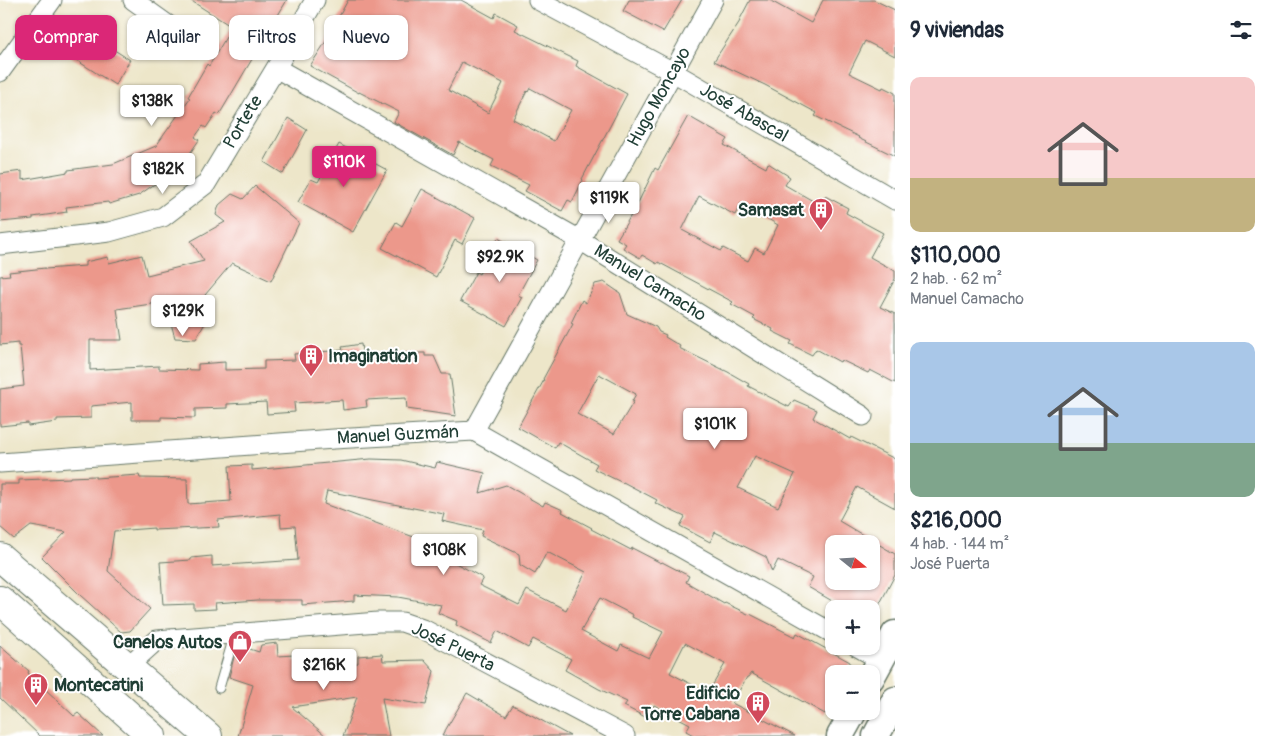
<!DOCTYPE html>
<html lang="es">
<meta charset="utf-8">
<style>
:root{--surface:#fff;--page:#f2f2f3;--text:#1f2937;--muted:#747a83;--accent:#db2777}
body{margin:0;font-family:Pangolin,sans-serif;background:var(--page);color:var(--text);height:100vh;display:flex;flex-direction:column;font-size:19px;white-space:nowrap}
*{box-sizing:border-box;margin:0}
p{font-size:16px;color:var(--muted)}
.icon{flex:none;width:28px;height:28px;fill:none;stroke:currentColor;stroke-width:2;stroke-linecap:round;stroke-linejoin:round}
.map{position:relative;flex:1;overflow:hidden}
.panel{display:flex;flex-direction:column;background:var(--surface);width:375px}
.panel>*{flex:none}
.top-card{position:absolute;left:15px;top:15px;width:475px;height:45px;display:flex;gap:10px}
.needle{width:32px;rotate:108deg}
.buttons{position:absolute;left:825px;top:535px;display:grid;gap:10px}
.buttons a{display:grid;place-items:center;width:55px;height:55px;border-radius:10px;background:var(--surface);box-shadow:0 1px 4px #0004;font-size:25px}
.price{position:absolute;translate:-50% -42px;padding:0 11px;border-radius:5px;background:#fff;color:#222;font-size:16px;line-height:32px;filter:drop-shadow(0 1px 2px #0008)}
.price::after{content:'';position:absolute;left:50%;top:30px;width:15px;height:11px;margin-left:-8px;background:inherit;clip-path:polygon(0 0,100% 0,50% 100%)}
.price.current{background:var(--accent);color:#fff}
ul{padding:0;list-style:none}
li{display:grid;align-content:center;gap:10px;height:265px;padding:0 15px}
li span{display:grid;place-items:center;height:155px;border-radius:10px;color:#555}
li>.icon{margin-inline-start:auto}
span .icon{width:90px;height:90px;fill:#fffc;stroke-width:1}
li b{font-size:21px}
h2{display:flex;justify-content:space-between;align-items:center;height:60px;padding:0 15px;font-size:21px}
.chip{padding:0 18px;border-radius:10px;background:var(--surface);box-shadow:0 1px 4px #0004;font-size:18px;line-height:45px}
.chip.current{background:var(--accent);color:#fff}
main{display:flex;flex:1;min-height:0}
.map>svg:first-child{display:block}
</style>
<main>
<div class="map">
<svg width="895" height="736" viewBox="0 0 895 736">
<rect width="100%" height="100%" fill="#fff"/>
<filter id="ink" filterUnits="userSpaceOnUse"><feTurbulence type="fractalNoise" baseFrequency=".02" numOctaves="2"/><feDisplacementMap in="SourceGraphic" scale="10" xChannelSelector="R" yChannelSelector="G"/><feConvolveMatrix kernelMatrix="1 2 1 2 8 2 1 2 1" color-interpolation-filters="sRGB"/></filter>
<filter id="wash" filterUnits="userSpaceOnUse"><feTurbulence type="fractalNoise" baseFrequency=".0096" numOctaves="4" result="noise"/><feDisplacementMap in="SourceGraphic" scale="20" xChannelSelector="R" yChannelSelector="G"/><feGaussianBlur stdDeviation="1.12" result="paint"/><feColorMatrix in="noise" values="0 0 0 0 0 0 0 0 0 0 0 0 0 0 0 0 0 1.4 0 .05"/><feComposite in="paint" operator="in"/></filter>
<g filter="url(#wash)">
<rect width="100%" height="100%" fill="#ede6c9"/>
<g id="blocks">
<!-- building -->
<path fill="#ec988b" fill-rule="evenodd" d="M190 0H287L219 115 216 113 206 128 203 126 195 137 199 140 182 165 139 195 109 204 108 202 66 207 67 212 33 217V219L0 222V174L22 171V180L68 172V170L113 164 156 146 190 98 188 97 207 64 209 66 232 27Z
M348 0H461L494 18 496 13 518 25 515 30 578 61 576 66 627 94 582 179 583 180 572 202 568 200 562 211 525 191 529 185 491 166 494 160 459 142 453 155 394 122 399 112 359 92V93L310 66 338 23 336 22ZM462 62 503 83 488 113 448 90ZM530 88 571 110 554 141 513 119 527 91 528 92Z
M629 0H682L663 32 623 11Z
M750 0H769L811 23 823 0H874L895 10V56L865 41 849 73 882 89 883 87 895 93V156L858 138 859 137 815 116 817 113 765 85 714 61 740 21H739Z
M75 25 130 60 115 85 59 49Z
M688 116 728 139 724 145 766 168 768 163 790 177 785 185 820 205 825 196 848 208 846 213 883 233 870 257 895 271V279L880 307 895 314V383L870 370 868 373 841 360 840 362 816 349 812 355 790 344 792 341 772 331 773 329 753 319 755 317 731 304 733 302 658 262 657 264 642 255 640 258 623 248 626 244 617 239 637 205 655 168 658 170ZM699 196 735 215 741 203 778 225 764 253 755 248 748 261 723 248 721 251 682 230Z
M288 118 307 130 283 174 264 162Z
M339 144 387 170 353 232 298 202 311 179 318 182Z
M255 186 299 223 271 281 232 263 205 295 212 311 196 339 175 338 165 302 117 309 122 340H90V370L159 366V369L198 370V364L225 362V370L264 369V361L295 360 294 354 343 350 342 347 361 344 363 359 404 356 403 353H425V356H434L442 374H450L456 416 407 409 406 398 366 400 367 407 343 410 342 400 294 403 295 412 267 414 266 402 227 404V408L195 409V418L161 417V420H132V402L91 406V418L57 419V422L28 426V423L0 426V389L24 386 20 346H18V343L0 345V276L10 275 9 272 45 268V269L85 266V262L108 257 109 263 142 255 147 275 204 261 191 241 225 222 216 215 219 205 232 194 243 199Z
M422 189 475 218 462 244 455 240 436 277 382 248 396 222 402 226Z
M498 238 537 260 518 295 522 297 506 326 460 301 476 272 479 274Z
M604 282 620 293 627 314 656 327 659 332 666 335 665 337 680 346 679 348 728 372 749 384 748 386 789 407 794 400 817 410 813 418 850 439 851 437 895 459V508L857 487 839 521 895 554V575L877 609H846L808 587 813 577 778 560 772 572 766 557 715 532 710 542 680 526 685 517 655 503 657 500 623 482V483L594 469 597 464 558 442 555 448 518 427 544 380 543 379 573 324 571 323 582 300 586 303 595 284ZM599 374 636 394 632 401H634L614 434 577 414ZM755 456 795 474 778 507 738 488ZM834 544H871V581H834Z
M371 459 401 460 435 468 437 462 485 473 480 493 506 485 543 506 545 502 563 510 562 512 592 528 591 529 631 550 632 548 661 563 662 562 689 576 686 582 724 604 725 603 750 615V614L795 637 797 633 850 662V668L847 674H834V698L825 714 751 673 748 677H747L732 703 795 736H695L686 731 690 724 654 705 647 718 624 706 627 702 599 689 565 670 571 659 533 639 528 648 497 631 491 643 456 625 457 621 438 613 441 605 398 597 354 595V601L302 605V600H258L215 603 216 609 194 610V604L163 605 160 562 191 560V558L212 556V566L298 560 295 526 281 527 280 514 218 520 219 527 154 530V528L114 531 108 571 150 609 130 631 121 632 80 595 42 557 66 532 31 526 14 539 0 527V484H19V480L70 478V477L95 476V478L139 475 140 478 187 479 188 504 231 501 229 466 252 465V470ZM327 491 444 514 442 521 483 530 481 536 519 554 520 565 535 574 547 552 586 572 566 610 527 590 519 605 479 585 483 578 439 554 441 547 324 504ZM600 598 633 615 632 617 663 632 649 658 621 645 618 651 581 631ZM685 643 725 664 708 693 670 673Z
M277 643 278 656 294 655V661L320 659V668L358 663V656L382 654 383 661 424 660 434 671 426 705 382 698 389 736H343L357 697 292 707 326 736H238L253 685 229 677 237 645 259 652 261 645Z
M0 646 29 671 28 673 74 716 78 713 103 736H40L0 698Z
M467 693 506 716 513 705 570 736H442Z"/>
</g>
</g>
<g filter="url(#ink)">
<use href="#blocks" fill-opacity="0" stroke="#677868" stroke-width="1"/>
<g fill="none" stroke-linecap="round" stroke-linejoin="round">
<defs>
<path id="lane" d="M219 688 231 647 232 634"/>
<path id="street" d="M133 0 189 40
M538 0 673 72 895 200
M276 68 580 240 863 416
M0 72 52 0
M0 245 109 232 163 217 206 184 276 68 315 0
M474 431 713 0
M0 463 334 439 474 431 834 634
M856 646 881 660
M127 667 157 640 378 622H402L425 630 625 736"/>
<path id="secondary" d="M871 678 895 634
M840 736 854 711
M876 736 895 700"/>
<path id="primary" d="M0 557 208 736
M0 600 152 736"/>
</defs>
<!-- lane casing -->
<use href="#lane" stroke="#677868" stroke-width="11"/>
<!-- street casing -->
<use href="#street" stroke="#677868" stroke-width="21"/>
<!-- secondary casing -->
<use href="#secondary" stroke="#677868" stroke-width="29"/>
<!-- primary casing -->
<use href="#primary" stroke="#677868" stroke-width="30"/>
<!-- lane -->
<use href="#lane" stroke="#fff" stroke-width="9"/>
<!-- street -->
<use href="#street" stroke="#fff" stroke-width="19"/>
<!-- secondary -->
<use href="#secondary" stroke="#fff" stroke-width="26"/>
<!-- primary -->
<use href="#primary" stroke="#fff" stroke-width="28"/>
</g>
</g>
<!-- icons -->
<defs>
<symbol id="building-pin" viewBox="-11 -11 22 30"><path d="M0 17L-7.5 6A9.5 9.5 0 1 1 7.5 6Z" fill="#d1495b" stroke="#fff"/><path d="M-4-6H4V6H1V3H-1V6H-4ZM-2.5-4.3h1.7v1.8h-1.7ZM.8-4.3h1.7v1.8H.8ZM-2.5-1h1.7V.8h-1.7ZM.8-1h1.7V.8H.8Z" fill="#fff"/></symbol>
<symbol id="shop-pin" viewBox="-11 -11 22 30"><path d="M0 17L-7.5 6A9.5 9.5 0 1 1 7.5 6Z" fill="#d1495b" stroke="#fff"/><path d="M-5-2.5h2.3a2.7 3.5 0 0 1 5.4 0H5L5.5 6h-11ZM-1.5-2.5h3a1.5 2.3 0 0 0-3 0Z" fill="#fff"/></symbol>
</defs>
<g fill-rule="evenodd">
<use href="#building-pin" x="807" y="196" width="28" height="38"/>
<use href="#building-pin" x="297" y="342" width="28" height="38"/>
<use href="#shop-pin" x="226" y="628" width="28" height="38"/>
<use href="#building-pin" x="22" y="671" width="28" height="38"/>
<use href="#building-pin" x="744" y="689" width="28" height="38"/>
</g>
<g text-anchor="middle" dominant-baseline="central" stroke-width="4" stroke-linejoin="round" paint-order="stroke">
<!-- street labels -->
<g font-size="18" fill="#1f3d34" stroke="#fff">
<text transform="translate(659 97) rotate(-61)">Hugo Moncayo</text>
<text transform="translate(744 113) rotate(30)">José Abascal</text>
<text transform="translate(243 122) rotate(-59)">Portete</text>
<text transform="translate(650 283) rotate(32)">Manuel Camacho</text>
<text transform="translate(398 435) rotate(-3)">Manuel Guzmán</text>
<text transform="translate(453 647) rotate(26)">José Puerta</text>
</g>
<!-- poi labels -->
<g font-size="18" font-weight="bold" fill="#1f3d34" stroke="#fff" text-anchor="end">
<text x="804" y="210">Samasat</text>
<text x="328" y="356" text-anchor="start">Imagination</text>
<text x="222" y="642">Canelos Autos</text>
<text x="54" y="685" text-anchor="start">Montecatini</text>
<text x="740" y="693">Edificio<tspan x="740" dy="21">Torre Cabana</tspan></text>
</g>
</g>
</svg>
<div class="buttons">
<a><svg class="needle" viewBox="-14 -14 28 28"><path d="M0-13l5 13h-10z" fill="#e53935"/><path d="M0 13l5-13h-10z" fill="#747a83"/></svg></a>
<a>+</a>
<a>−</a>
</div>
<b class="price" style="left:152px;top:127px">$138K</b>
<b class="price current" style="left:344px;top:188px">$110K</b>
<b class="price" style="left:163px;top:195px">$182K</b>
<b class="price" style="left:609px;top:224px">$119K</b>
<b class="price" style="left:500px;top:283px">$92.9K</b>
<b class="price" style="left:183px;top:337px">$129K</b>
<b class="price" style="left:715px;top:450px">$101K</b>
<b class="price" style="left:444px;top:576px">$108K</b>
<b class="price" style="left:324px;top:691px">$216K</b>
<div class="top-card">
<a class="chip current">Comprar</a>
<a class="chip">Alquilar</a>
<a class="chip">Filtros</a>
<a class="chip">Nuevo</a>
</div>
</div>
<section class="panel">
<h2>9 viviendas<svg class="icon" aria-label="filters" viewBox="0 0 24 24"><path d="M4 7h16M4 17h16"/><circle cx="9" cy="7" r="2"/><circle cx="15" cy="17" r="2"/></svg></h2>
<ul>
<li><span style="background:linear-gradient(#f6c9c9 65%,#c2b280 0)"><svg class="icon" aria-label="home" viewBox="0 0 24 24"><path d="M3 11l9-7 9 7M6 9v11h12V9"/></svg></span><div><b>$110,000</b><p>2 hab. · 62 m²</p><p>Manuel Camacho</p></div></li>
<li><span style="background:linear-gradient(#a9c7e8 65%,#7fa58c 0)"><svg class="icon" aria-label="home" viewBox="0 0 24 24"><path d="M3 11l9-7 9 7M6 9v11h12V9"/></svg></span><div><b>$216,000</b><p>4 hab. · 144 m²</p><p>José Puerta</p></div></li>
</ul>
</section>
</main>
